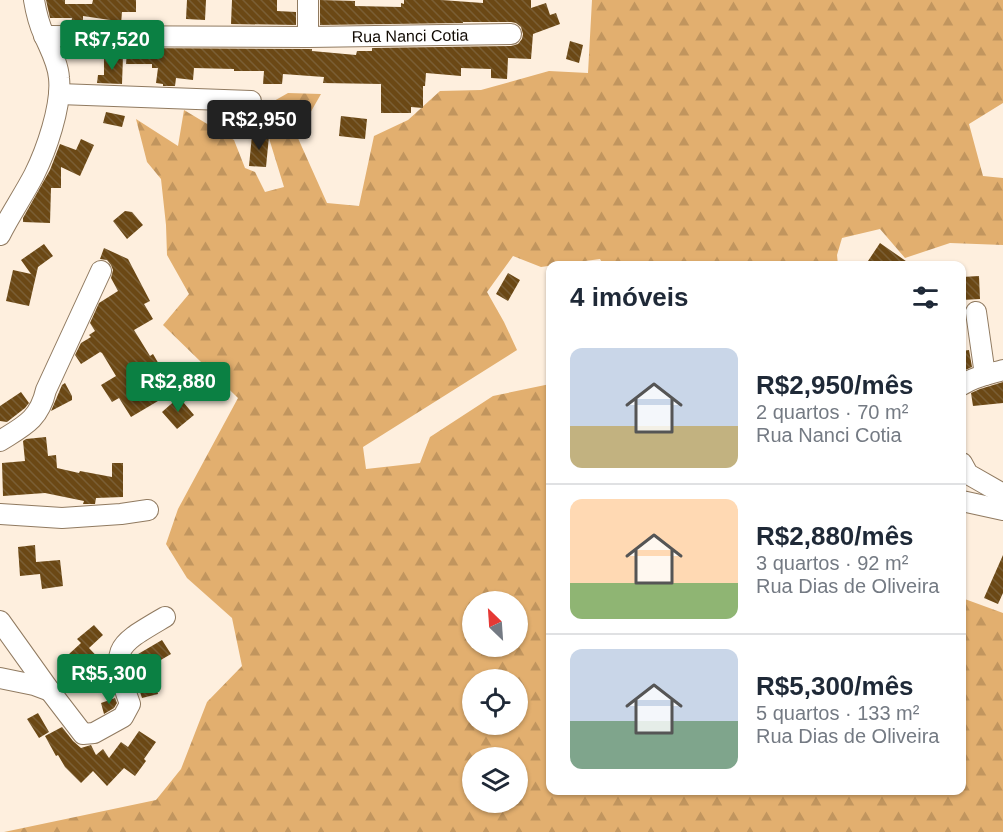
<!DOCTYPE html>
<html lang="pt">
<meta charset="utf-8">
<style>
:root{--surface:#fff;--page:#f2f2f3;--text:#1f2937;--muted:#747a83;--line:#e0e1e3;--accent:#0b8043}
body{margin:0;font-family:Helvetica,sans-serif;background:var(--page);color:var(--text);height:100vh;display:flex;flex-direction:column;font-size:22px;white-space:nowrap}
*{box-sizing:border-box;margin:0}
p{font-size:20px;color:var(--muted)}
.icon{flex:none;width:33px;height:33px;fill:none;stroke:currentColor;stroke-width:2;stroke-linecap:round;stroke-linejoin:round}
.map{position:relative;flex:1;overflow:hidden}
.details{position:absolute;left:546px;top:261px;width:420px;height:534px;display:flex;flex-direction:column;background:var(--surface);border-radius:12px;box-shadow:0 2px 4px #0004}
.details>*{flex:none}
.needle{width:39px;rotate:335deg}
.controls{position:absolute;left:462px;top:591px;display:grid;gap:12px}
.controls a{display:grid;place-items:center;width:66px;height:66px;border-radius:50%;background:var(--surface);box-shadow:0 2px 4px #0004;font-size:30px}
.price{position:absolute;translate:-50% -51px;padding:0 14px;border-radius:6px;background:var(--accent);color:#fff;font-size:20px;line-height:39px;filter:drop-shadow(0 2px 3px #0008)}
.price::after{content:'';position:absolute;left:50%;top:36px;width:18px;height:14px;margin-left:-9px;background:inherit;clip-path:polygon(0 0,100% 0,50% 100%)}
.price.selected{background:#222;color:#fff}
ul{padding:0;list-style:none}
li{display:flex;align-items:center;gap:18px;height:150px;padding:0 24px}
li+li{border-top:2px solid var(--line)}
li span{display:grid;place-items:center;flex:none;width:168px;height:120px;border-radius:12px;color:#555}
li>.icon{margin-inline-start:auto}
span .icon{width:72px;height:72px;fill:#fffc;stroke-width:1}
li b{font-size:26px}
h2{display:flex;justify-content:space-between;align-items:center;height:72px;padding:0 24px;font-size:26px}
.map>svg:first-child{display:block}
</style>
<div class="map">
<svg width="1003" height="832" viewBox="0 0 1003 832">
<defs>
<pattern id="forest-firs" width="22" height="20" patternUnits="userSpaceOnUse" patternTransform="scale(1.5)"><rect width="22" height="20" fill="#e2af6f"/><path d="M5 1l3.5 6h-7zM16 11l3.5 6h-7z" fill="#c1955e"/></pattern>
<pattern id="building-back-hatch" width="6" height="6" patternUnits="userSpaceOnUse" patternTransform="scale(1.5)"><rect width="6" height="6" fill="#6b4815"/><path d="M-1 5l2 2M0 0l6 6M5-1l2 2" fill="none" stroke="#7a5e35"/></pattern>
</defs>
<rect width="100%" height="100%" fill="#feefde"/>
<!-- forest -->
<path fill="url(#forest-firs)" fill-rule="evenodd" d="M592 0H1003V103L969 124 983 176 1003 178V245L950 243 905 258 880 229 842 238 837 255 838 265 604 266 600 259 541 267 513 256 487 292 504 322 517 350 363 447 366 469 420 463 430 437 493 396 550 384V790H962V598L1003 613V832H4L156 800 181 769 207 702 242 666 232 618 187 578 166 544 178 509 238 398 163 325 189 294 167 255 166 225 161 179 147 162 136 119 178 146 184 110 234 140 245 168 255 172 265 192 284 187 260 109 288 93 321 94 297 136 327 203 359 206 374 136 408 120 440 91 481 90 549 71 588 73ZM472 602H518V646H472ZM472 680H518V724H472ZM472 758H518V802H472Z"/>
<!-- building -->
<path fill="url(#building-back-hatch)" d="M46 0H65V4H92L93 0H136V12H122L121 24 110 23V20L83 16V24H71L72 18H50Z
M187 0H206L205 20 186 19Z
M232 0H277V11L296 12V25L231 24Z
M320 0 355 1V6L401 7V3L404 4V0H441L483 3V0H531V8L546 3 550 15 556 13 560 24 533 34 531 59 508 58 507 79 491 78V69L461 68V76L426 73 425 86H423V108L411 107V113H381V84L323 83 324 77 283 74 282 84H263L264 71H234V69L194 68 193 80 176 78 175 86H163V84L156 83 158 68H152V64H126L127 52H134V48L312 49V51L356 55 357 51H372V48L511 46 518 44 522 39 523 34 521 27 516 23 511 22H463V23L320 25Z
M570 41 583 45 579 63 566 59Z
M104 56H123L122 84 97 83 98 75H104Z
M106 112 125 116 122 127 103 123Z
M217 112 244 113V121L216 118Z
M341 116 367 119 365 139 339 136Z
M252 135 269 136 266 167 249 166Z
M81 139 94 145 80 176 61 167V188H51L50 223 23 222V218L50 170 60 144 76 150Z
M125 211 132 212 143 225 127 239 113 221Z
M880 243 913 266H874L868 261Z
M44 244 53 256 38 267 29 306 6 301 13 270 31 274 21 260Z
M104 248 128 259 150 301 144 304 153 319 134 330 150 356 153 354 163 371 146 381 158 401 131 417 119 398 112 402 101 385 116 376 102 353 100 352 81 364 75 355 81 343 91 337 89 335 95 331 90 323 99 303 118 291 111 278 113 270 111 265 107 260 100 259Z
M508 273 520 280 508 301 496 294Z
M979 276 980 299 962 300V277Z
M969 350 972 367 963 371 962 370V351Z
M1003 382V403L973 406 971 393 980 389Z
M65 383 72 396V400L51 411 62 385Z
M21 392 29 403 25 408 7 422 0 421V406Z
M179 397 194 415 177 429 162 412Z
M46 437 48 456 56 455 57 468 79 473 80 471 112 477V463H123V497L96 498 95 504H83L84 501 45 493 3 496 2 463 25 461 23 441 26 439Z
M35 545 36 562 60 560 63 586 42 589 40 574 20 576 18 547Z
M1003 555V593L998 604 984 598Z
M94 625 103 635 89 648 108 668 110 681 97 692 94 680 85 688 64 664 72 657 69 654 81 643 77 639Z
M162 640 171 654 154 664 160 674 148 681 133 657Z
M155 681 158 694 142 698 138 686Z
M115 698 117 703 114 708 104 714 101 703Z
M38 713 49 732 39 738 27 719Z
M62 727 73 741 81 748 91 745 96 755 103 749 109 758 121 742 128 747 139 731 156 742 144 759 146 761 135 776 124 768 107 786 93 771 81 783 65 767 58 755 56 756 45 736Z"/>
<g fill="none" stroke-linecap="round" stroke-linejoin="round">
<defs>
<g id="minor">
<path d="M308 0V37"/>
<path id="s1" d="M44 36 308 37 511 34"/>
<path d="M59 94 251 101"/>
<path d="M0 235C10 215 23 196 34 175 46 151 62 106 59 78 58 63 50 49 44 35 39 24 36 12 34 0"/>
<path d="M976 312 985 375"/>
<path d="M962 385C973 377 989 374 1003 370"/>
<path d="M0 441C24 426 39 420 46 390L101 271"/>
<path d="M962 463 968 474 1003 494"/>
<path d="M962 501 1003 510"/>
<path d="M0 514 62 518 121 514 148 510"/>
<path d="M0 621 50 691 83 734 94 733 123 717 130 704C109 647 116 646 165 617"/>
<path d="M0 678 34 685 50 691"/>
</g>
</defs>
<!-- minor casing -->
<use href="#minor" stroke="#907a60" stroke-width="22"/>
<!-- minor -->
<use href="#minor" stroke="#fff" stroke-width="20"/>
</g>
<g text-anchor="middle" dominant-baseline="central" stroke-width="6" stroke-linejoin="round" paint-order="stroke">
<!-- street labels -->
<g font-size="16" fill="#110a03" stroke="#feefde">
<text stroke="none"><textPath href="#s1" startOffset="366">Rua Nanci Cotia</textPath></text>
</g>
</g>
</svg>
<div class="controls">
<a><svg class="needle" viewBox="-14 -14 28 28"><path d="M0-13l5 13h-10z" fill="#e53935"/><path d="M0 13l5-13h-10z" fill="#747a83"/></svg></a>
<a><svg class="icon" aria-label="locate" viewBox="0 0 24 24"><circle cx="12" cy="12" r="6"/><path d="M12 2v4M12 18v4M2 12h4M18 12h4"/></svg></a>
<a><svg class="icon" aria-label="layers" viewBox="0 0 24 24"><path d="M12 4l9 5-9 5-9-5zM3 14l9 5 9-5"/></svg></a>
</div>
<b class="price" style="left:112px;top:71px">R$7,520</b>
<b class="price selected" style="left:259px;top:151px">R$2,950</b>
<b class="price" style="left:178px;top:413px">R$2,880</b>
<b class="price" style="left:109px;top:705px">R$5,300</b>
<section class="details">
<h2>4 imóveis<svg class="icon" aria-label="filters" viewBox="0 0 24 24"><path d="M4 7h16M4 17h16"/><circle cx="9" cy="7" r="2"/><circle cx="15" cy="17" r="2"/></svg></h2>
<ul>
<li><span style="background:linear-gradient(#c9d6e8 65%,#c2b280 0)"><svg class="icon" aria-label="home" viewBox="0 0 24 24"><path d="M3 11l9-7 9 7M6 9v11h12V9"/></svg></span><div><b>R$2,950/mês</b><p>2 quartos · 70 m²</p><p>Rua Nanci Cotia</p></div></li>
<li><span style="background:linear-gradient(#ffd9b3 70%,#8fb573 0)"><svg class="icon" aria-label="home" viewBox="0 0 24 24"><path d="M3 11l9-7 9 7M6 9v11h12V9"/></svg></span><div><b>R$2,880/mês</b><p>3 quartos · 92 m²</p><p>Rua Dias de Oliveira</p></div></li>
<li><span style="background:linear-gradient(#c9d6e8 60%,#7fa58c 0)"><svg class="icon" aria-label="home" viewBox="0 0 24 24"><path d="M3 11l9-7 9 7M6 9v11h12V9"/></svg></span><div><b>R$5,300/mês</b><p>5 quartos · 133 m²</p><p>Rua Dias de Oliveira</p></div></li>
</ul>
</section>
</div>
